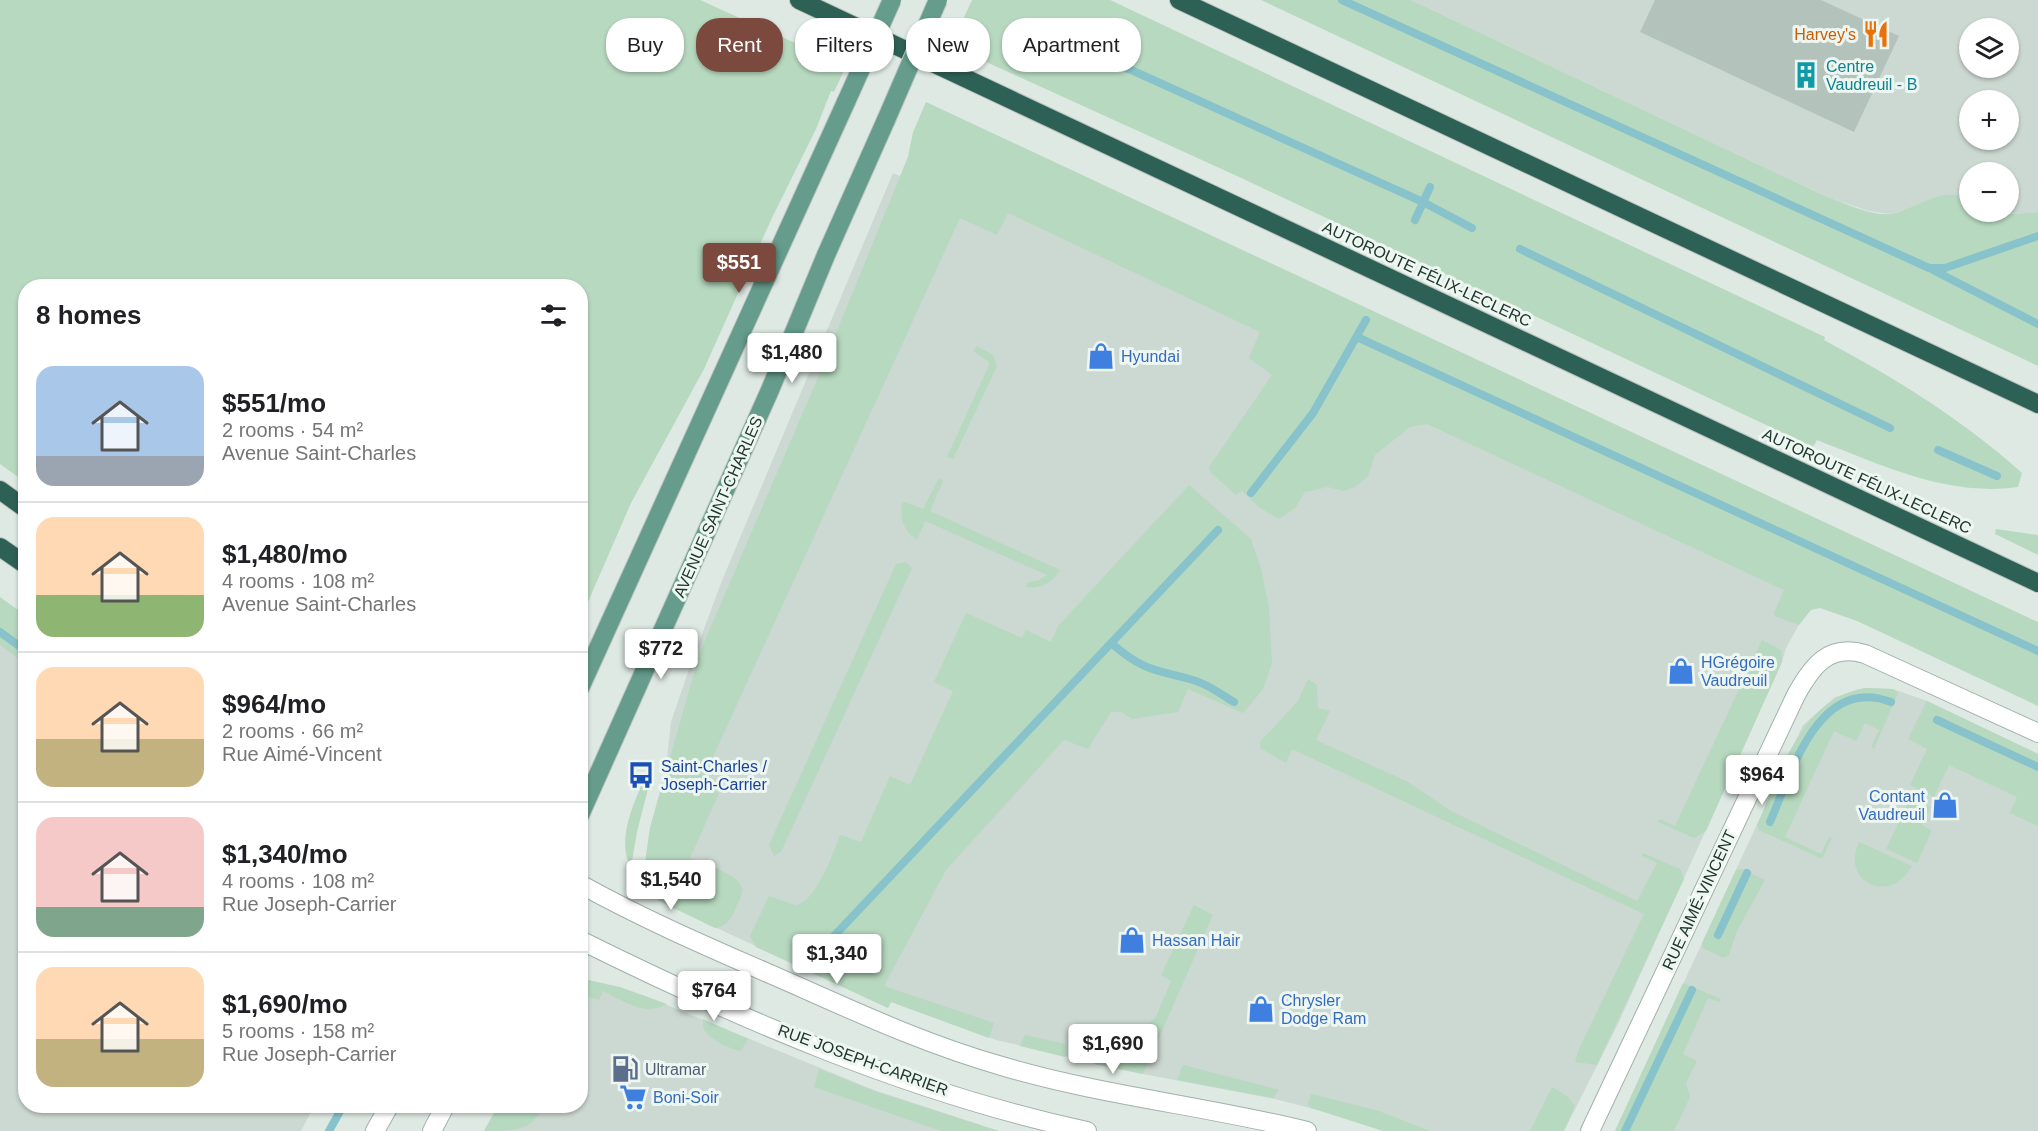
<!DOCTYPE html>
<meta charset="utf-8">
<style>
:root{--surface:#fff;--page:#f2f2f2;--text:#202124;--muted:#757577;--line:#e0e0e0;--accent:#7b493d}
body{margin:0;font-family:Arial,sans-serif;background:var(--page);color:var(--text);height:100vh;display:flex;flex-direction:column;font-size:22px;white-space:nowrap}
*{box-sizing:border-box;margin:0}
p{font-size:20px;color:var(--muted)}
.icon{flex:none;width:33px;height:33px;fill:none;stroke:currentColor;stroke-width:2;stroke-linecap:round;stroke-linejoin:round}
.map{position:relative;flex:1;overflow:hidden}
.panel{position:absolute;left:18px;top:279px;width:570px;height:834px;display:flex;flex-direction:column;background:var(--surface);border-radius:24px;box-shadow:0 2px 4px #0004}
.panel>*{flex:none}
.top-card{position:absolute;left:606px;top:18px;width:570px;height:54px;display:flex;gap:12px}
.fabs{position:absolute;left:1959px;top:18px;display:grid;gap:12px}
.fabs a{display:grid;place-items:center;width:60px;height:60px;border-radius:50%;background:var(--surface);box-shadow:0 2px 4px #0004;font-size:30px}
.price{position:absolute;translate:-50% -51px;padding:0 14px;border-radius:6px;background:#fff;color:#222;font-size:20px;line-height:39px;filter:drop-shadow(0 2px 3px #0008)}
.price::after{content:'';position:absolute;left:50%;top:36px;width:18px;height:14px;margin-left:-9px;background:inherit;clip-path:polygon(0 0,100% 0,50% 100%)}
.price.current{background:var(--accent);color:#fff}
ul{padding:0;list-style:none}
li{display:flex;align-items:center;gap:18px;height:150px;padding:0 18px}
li+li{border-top:2px solid var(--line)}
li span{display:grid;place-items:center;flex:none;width:168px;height:120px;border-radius:18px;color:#555}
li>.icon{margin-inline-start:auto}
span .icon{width:72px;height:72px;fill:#fffc;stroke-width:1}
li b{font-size:26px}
h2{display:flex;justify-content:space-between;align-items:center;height:72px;padding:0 18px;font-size:26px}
.tag{padding:0 21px;border-radius:24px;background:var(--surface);box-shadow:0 2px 4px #0004;font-size:21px;line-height:54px}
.tag.current{background:var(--accent);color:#fff}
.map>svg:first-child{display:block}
</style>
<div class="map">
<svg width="2038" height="1131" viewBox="0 0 2038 1131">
<rect width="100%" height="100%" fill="#dee9e3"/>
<!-- built -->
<path fill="#ccd8d2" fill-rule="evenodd" d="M1411 0H2038V212L2012 214 1998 212H2008V172H1970L1969 200 1963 196 1889 214 1869 211 1827 197ZM1970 28H2008V68H1970ZM1970 100H2008V140H1970Z
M908 157 1831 601 1811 610 1801 621 1786 648 1782 662 1617 1026 1564 1131H1383L1352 1119 1275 1099 1138 1073 996 1040 891 1002 888 1008 657 900 658 896 638 880 644 870 650 828 666 769 671 722 689 669 721 583 893 173 900 176Z
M0 645 25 664 26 1106H314L301 1131H0Z
M1865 688 1893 689 1927 701 2038 754V1131H1615L1803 725 1835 697Z
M581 978 645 996 874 1090 999 1131H484L498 1106H580Z"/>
<!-- green -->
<path fill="#b7d9bf" d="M0 0H700L846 66 834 92 831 91 816 129 771 220 704 369 631 503 581 618 580 286H26L25 482 0 464Z
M972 0H1110L1825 337 1824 340C1895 378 1962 419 2022 473L2018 487C1948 497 1881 465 1817 440L1813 447 1237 176 951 46Z
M1261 0H1411L1827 197C1846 203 1870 216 1890 214 1918 210 1941 184 1969 200L1970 212 2012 214 2038 212V366Z
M926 102 2038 622V706L1857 621 1820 608 1811 610 1799 625 1775 616 1774 613 1784 590 1427 424 1410 427 1375 455 1368 476 1355 487 1343 491 1328 487 1305 492 1295 508 1279 519 1260 508 1242 491 1236 495 1210 472 1209 467 1272 375 1249 358 1260 332 1008 213 997 235 960 218 701 783 719 793 690 858C702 863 739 874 742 888 743 895 737 904 735 910 730 920 727 926 715 928L657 900 658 896 638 880 644 870 650 828 700 652 817 380 908 157 913 132Z
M977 346 993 355 997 366 953 459 947 457 990 363 973 351Z
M939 478 943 481 930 511 1060 570C1052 583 1041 589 1026 587L1028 582 1037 581 1047 575 925 521 917 540C903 530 900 519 902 503L905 502 923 509Z
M1189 485 1251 539 1261 569 1269 607 1272 663 1263 689 1243 713 1188 689 1178 712 1132 719 1121 712H1111L1088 749 1064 740 946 870 884 986 994 1023 989 1038 891 1002 888 1008 756 947 750 936 769 896 795 905C815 904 834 852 840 835L861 842 890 776 910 785 953 691 934 682 966 613 1022 638 1026 630 1051 642 1058 626Z
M1996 529 2038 535V555L1995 534Z
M906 562 912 568 781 852 774 856 769 845 896 564Z
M0 597 25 615V664L0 645Z
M1762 640 1781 650 1782 662 1706 831 1694 838 1658 822 1660 819 1675 826Z
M1308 679 1317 685 1318 708 1330 711 1316 740 1408 782 1451 811 1637 901 1657 863 1642 856 1643 853 1680 869 1684 879 1597 1065 1575 1062 1579 1049 1644 914 1292 749 1286 763 1260 748V742L1298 701Z
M1865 688 1893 689 1898 693 1874 749 1871 747 1879 730 1865 723 1856 741 1834 731 1785 837 1821 854 1829 837 1832 838 1822 859 1759 830 1757 825C1782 771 1799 700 1865 688Z
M1927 701 2038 754V826L2010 813 2017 797 1949 765 1934 797 1910 785 1927 749 1908 739Z
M641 786 648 789 637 832 631 867C617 843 631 810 641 786Z
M1910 799 1930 807 1922 825 1932 830 1917 863 1886 849Z
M1859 842 1912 866C1892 905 1840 884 1859 842Z
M1742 869 1765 880 1737 931 1729 955 1723 958 1703 948 1702 943 1736 870Z
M1194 905 1213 915 1143 1074 1094 1064V1056L1098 1051 1130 1057 1136 1035 1156 1017 1171 981 1161 975Z
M588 980 620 987 667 1004C645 1017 624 1001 603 991L599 1000 584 996 582 991Z
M1683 983 1721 999 1719 1002 1708 998 1683 1054 1697 1061 1686 1083 1690 1097 1674 1131H1615Z
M703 1019 748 1039 741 1051C729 1049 708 1039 703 1027Z
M1025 1035 1066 1044 1065 1057 1020 1046Z
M1183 1065 1273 1088 1279 1090 1273 1098 1177 1080Z
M819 1069 874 1091 999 1131H941L814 1087Z
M1552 1087 1567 1096 1575 1106 1564 1131H1530Z
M1311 1094 1379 1111 1430 1131H1383L1311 1108 1308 1104Z
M498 1106H545C529 1131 518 1131 484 1131Z"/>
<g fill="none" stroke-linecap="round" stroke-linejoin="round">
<!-- stream -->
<path stroke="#88c3cc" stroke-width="8" d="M1342 0 1929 268H1945L2038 236
M1098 55 1423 202 1472 228
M1415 220 1430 187
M1520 249 1890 428
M1933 270 2038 324
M1357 337 2038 651
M1938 450 1997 476
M1251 493 1313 413 1366 320
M0 632 26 651
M1111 643C1146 673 1155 669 1196 681 1209 685 1222 695 1234 702
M1937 720 2038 767
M1770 822C1791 774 1818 674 1891 702
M1718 935 1747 873
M817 954 1218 530
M329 1131 343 1106
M1625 1131 1692 990"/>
</g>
<!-- building -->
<path fill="#b3c3bc" d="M1655 0H1821L1899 36 1854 132 1640 32Z"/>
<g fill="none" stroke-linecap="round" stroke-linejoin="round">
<defs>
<path id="minor" d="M580 884C652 924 727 955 802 988 869 1018 934 1047 1005 1067 1104 1096 1207 1106 1307 1131
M580 940C739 1019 913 1094 1087 1131
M375 1131 389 1106
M432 1131 445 1106
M1590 1131 1796 695C1812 666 1829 643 1865 654L2038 733"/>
<path id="major" d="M580 688 846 102
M580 815 770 390 826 255 886 120"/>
<path id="highway" d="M799 0 2038 583
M1179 0 2038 404
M0 490 26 509
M0 547 26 565"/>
</defs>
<!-- minor casing -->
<use href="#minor" stroke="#a1b0aa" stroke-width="20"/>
<!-- major casing -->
<use href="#major" stroke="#bcc3c1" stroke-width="20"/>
<!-- highway casing -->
<use href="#highway" stroke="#bcc3c1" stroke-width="20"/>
<!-- minor -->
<use href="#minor" stroke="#fff" stroke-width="18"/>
<!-- major -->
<use href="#major" stroke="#659c8c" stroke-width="18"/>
<!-- highway -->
<use href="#highway" stroke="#2e6155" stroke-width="18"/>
<defs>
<path id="major-bridge" d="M846 102 892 0
M886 120 938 0"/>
</defs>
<!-- major-bridge casing -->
<use href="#major-bridge" stroke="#bcc3c1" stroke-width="20" stroke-linecap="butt"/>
<!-- major-bridge -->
<use href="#major-bridge" stroke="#659c8c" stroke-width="18"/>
</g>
<!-- icons -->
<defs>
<symbol id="restaurant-bare" viewBox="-9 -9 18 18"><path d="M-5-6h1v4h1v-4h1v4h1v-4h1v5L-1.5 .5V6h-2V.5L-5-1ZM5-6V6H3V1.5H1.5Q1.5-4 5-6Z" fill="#e8710a" stroke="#eef6f1" stroke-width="2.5" paint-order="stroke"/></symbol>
<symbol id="building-bare" viewBox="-9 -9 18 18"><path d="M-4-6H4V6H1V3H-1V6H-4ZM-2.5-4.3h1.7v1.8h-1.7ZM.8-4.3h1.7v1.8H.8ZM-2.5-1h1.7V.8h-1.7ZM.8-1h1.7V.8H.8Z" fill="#0f9aa8" stroke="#eef6f1" stroke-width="2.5" paint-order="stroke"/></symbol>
<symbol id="shop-bare" viewBox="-9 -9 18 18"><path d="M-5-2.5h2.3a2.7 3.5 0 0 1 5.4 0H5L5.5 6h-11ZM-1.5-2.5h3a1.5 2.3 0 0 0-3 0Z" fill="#3f7fe0" stroke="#eef6f1" stroke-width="2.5" paint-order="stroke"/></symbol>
<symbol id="bus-bare" viewBox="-9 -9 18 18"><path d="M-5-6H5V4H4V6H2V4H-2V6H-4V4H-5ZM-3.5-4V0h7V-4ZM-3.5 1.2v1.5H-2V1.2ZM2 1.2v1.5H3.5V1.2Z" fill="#1a4fb4" stroke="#eef6f1" stroke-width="2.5" paint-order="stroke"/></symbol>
<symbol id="fuel-bare" viewBox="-9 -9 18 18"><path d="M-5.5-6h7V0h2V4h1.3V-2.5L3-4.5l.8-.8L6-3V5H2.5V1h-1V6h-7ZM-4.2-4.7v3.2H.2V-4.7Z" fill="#5c6f8a" stroke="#eef6f1" stroke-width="2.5" paint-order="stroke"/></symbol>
<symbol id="supermarket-bare" viewBox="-9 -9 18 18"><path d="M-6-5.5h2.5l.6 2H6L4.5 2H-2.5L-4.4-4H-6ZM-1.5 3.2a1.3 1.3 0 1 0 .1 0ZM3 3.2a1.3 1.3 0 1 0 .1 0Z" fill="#3f7fe0" stroke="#eef6f1" stroke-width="2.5" paint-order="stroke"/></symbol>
</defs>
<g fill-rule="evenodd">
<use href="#restaurant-bare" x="1857" y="15" width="38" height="38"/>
<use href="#building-bare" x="1787" y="56" width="38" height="38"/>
<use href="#shop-bare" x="1082" y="337" width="38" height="38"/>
<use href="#shop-bare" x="1662" y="652" width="38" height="38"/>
<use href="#bus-bare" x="622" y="756" width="38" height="38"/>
<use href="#shop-bare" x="1926" y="786" width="38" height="38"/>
<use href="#shop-bare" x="1113" y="921" width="38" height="38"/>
<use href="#shop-bare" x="1242" y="990" width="38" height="38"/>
<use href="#fuel-bare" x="606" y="1050" width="38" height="38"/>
<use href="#supermarket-bare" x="614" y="1078" width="38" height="38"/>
</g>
<g text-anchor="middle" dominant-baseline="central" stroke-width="6" stroke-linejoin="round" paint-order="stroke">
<!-- food labels -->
<g font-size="16" fill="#c56008" stroke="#eef6f1" text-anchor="end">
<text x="1856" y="34">Harvey's</text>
</g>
<!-- culture labels -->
<g font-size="16" fill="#0d838f" stroke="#eef6f1" text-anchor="start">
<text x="1826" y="66">Centre<tspan x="1826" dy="18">Vaudreuil - B</tspan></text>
</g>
<!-- street labels -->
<g font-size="16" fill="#203730" stroke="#eef6f1">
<text transform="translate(1427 274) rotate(25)">AUTOROUTE FÉLIX-LECLERC</text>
<text transform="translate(1867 481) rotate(25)">AUTOROUTE FÉLIX-LECLERC</text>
<text transform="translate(718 507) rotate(-66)">AVENUE SAINT-CHARLES</text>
<text transform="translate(1699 900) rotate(-65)">RUE AIMÉ-VINCENT</text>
<text transform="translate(863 1060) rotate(20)">RUE JOSEPH-CARRIER</text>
</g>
<!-- shop labels -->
<g font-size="16" fill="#366cbe" stroke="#eef6f1" text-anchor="start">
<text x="1121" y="356">Hyundai</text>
<text x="1701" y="662">HGrégoire<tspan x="1701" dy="18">Vaudreuil</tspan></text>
<text x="1925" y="796" text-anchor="end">Contant<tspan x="1925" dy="18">Vaudreuil</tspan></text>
<text x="1152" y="940">Hassan Hair</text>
<text x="1281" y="1000">Chrysler<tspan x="1281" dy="18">Dodge Ram</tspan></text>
<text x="653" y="1097">Boni-Soir</text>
</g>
<!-- transit labels -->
<g font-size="16" fill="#164399" stroke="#eef6f1" text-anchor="start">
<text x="661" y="766">Saint-Charles /<tspan x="661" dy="18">Joseph-Carrier</tspan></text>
</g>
<!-- service labels -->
<g font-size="16" fill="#4e5e75" stroke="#eef6f1" text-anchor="start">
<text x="645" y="1069">Ultramar</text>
</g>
</g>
</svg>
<div class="fabs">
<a><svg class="icon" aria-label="layers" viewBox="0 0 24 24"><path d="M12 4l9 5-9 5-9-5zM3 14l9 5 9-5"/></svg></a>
<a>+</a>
<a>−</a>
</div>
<b class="price current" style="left:739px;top:294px">$551</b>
<b class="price" style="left:792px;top:384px">$1,480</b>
<b class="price" style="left:661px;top:680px">$772</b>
<b class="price" style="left:1762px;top:806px">$964</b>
<b class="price" style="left:671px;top:911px">$1,540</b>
<b class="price" style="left:837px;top:985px">$1,340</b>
<b class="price" style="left:714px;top:1022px">$764</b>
<b class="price" style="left:1113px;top:1075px">$1,690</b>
<div class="top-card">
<a class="tag">Buy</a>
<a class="tag current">Rent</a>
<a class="tag">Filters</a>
<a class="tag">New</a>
<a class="tag">Apartment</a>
</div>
<section class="panel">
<h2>8 homes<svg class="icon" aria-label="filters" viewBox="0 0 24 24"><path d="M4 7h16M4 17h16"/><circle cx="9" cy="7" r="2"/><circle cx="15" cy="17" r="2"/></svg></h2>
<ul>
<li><span style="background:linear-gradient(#a9c7e8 75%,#9aa5b1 0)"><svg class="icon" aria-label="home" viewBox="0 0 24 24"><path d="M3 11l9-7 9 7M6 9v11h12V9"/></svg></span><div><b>$551/mo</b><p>2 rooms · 54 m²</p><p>Avenue Saint-Charles</p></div></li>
<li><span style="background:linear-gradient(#ffd9b3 65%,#8fb573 0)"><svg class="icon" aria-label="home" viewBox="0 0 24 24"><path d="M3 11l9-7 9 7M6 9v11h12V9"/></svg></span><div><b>$1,480/mo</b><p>4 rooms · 108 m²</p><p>Avenue Saint-Charles</p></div></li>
<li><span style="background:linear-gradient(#ffd9b3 60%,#c2b280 0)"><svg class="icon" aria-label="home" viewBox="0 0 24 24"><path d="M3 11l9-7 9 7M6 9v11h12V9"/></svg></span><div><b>$964/mo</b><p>2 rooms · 66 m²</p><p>Rue Aimé-Vincent</p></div></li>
<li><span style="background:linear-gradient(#f6c9c9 75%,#7fa58c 0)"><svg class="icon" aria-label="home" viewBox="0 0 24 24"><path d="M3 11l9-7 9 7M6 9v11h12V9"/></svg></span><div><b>$1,340/mo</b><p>4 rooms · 108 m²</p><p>Rue Joseph-Carrier</p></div></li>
<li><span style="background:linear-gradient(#ffd9b3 60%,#c2b280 0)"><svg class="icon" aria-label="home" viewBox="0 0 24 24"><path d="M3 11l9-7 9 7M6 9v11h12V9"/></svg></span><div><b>$1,690/mo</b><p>5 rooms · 158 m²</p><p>Rue Joseph-Carrier</p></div></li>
</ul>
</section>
</div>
